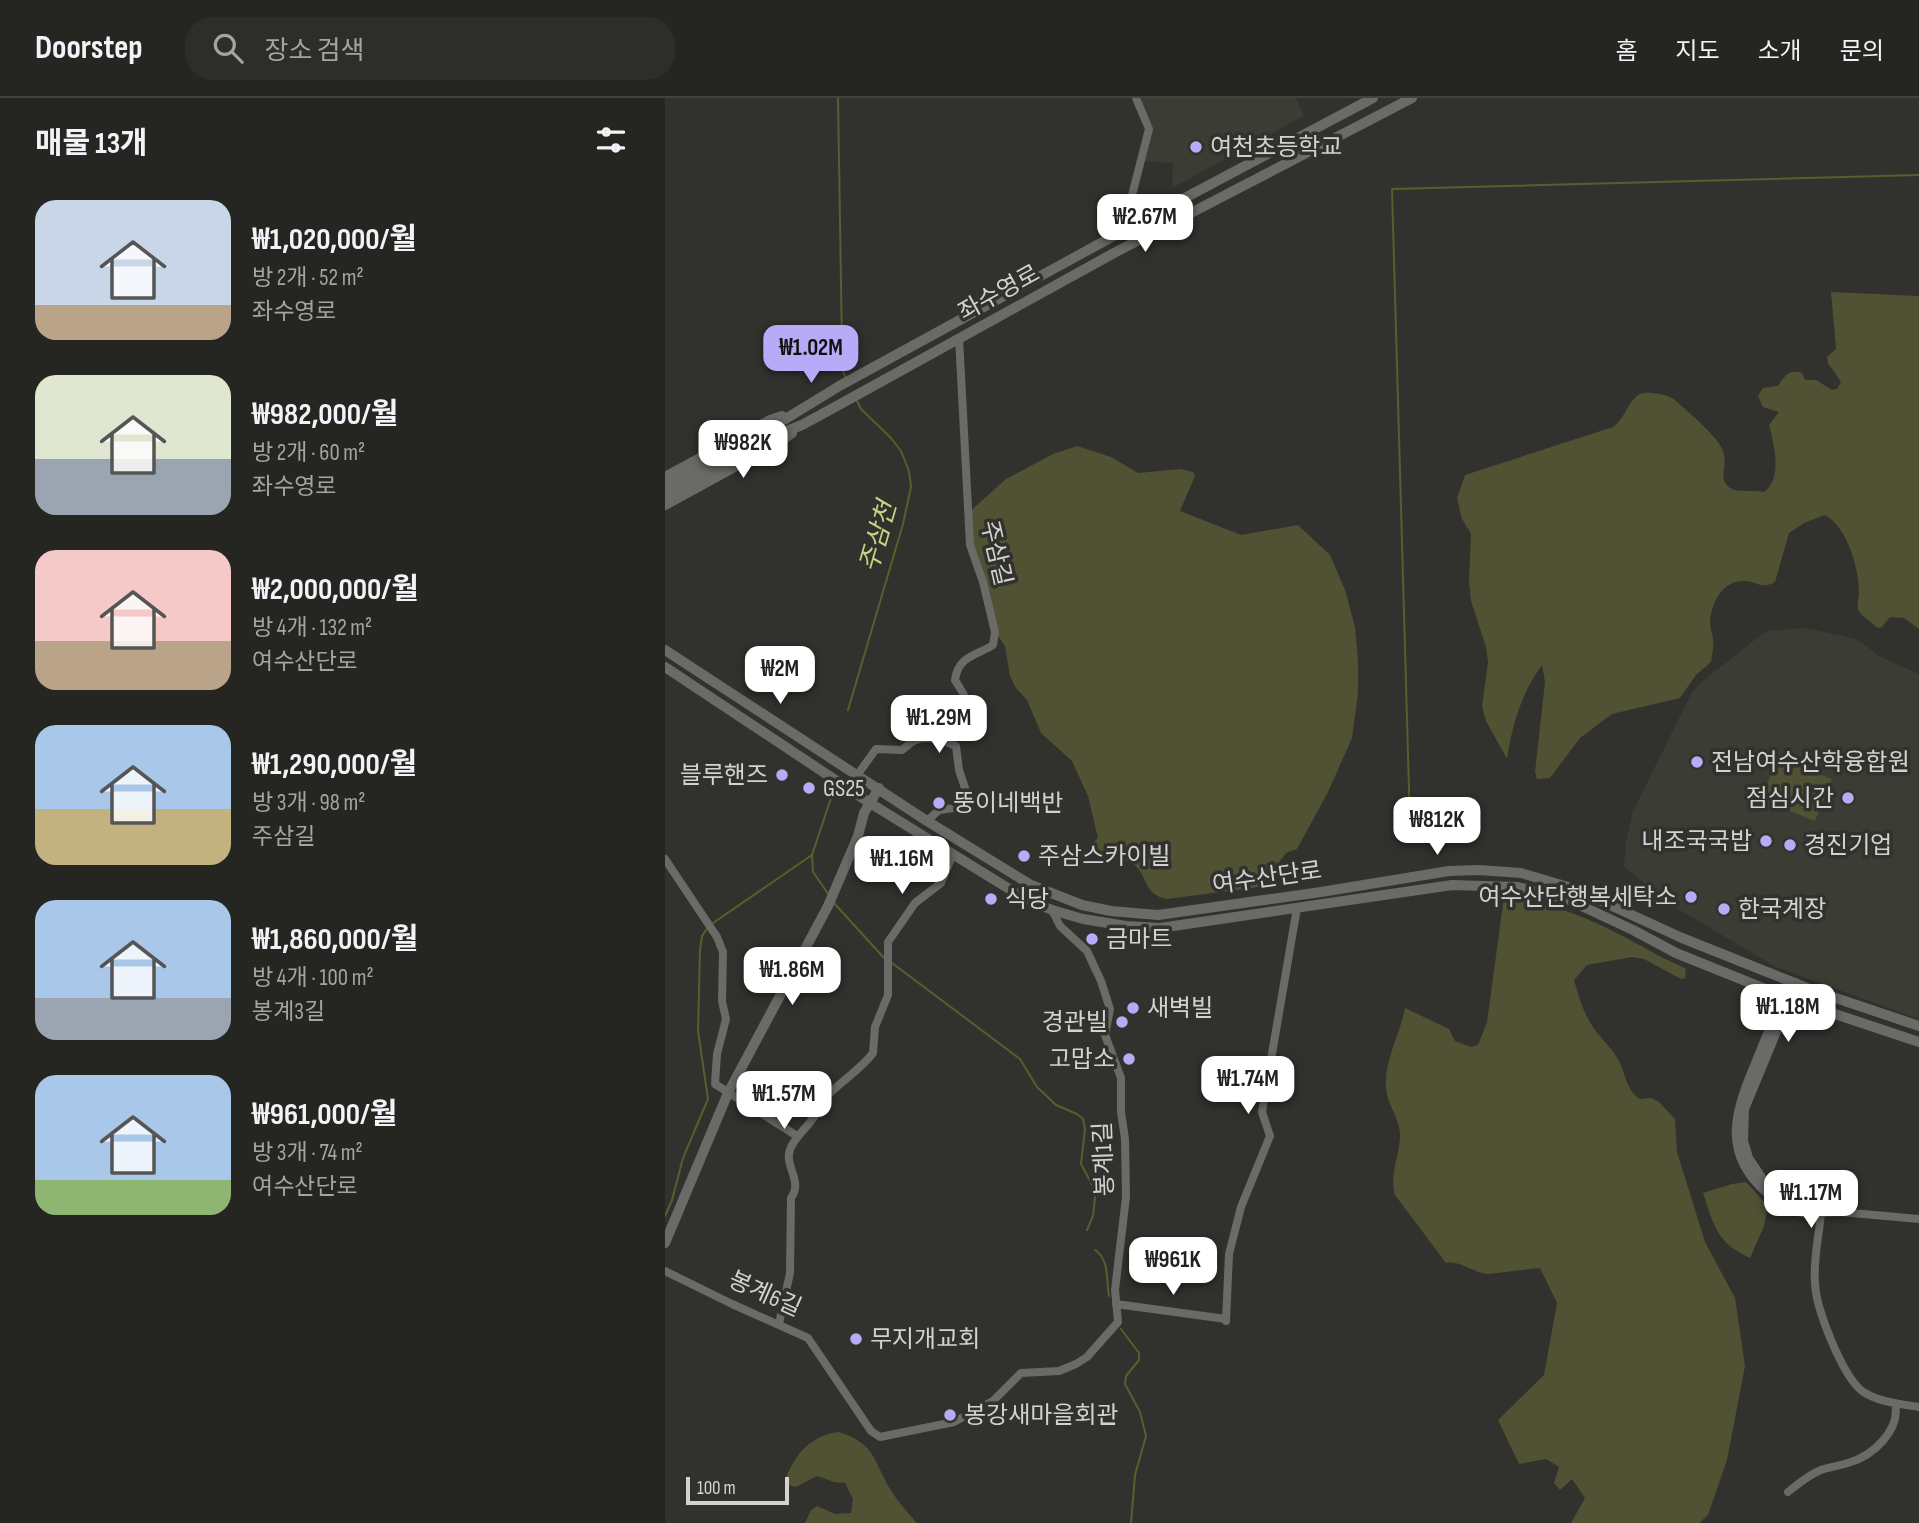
<!DOCTYPE html>
<html lang="ko">
<meta charset="utf-8">
<style>
:root{--surface:#252622;--page:#2d2e2a;--text:#f1f3f6;--muted:#a3a5a5;--line:#424340;--accent:#b9aaf7}
body{margin:0;font-family:"Sofia Sans Condensed","Noto Sans KR",sans-serif;background:var(--page);color:var(--text);height:100vh;display:flex;flex-direction:column;font-size:26px;white-space:nowrap}
*{box-sizing:border-box;margin:0}
p{font-size:23px;color:var(--muted)}
.icon{flex:none;width:38px;height:38px;fill:none;stroke:currentColor;stroke-width:2;stroke-linecap:round;stroke-linejoin:round}
.map{position:relative;flex:1;overflow:hidden}
.sheet{display:flex;flex-direction:column;background:var(--surface);width:665px}
.sheet>*{flex:none}
.scale{position:absolute;left:21px;bottom:18px;width:103px;box-sizing:border-box;padding-left:7px;border:4px solid #d2d3d1;border-top:0;font-size:19px;line-height:24px;white-space:nowrap;color:#d2d3d1;-webkit-text-stroke:5px #31322e;paint-order:stroke}
.price{position:absolute;translate:-50% -60px;padding:0 16px;border-radius:14px;background:#fff;color:#222;font-size:23px;line-height:46px;filter:drop-shadow(0 2px 4px #0008)}
.price::after{content:'';position:absolute;left:50%;top:42px;width:21px;height:16px;margin-left:-10px;background:inherit;clip-path:polygon(0 0,100% 0,50% 100%)}
.price.selected{background:var(--accent);color:#111}
ul{padding:0;list-style:none}
li{display:flex;align-items:center;gap:21px;height:175px;padding:0 35px}
li span{display:grid;place-items:center;flex:none;width:196px;height:140px;border-radius:21px;color:#555}
li>.icon{margin-inline-start:auto}
span .icon{width:84px;height:84px;fill:#fffc;stroke-width:1}
li b{font-size:30px}
h2{display:flex;justify-content:space-between;align-items:center;height:84px;padding:0 35px;font-size:30px}
header{display:flex;align-items:center;gap:42px;box-sizing:border-box;height:98px;padding:0 35px;background:var(--surface);border-bottom:2px solid var(--line)}
header strong{font-size:33px}
nav{display:flex;gap:38px;margin-inline-start:auto;font-size:24px}
.search{width:490px;height:63px;background:var(--page);display:flex;align-items:center;gap:18px;box-sizing:border-box;padding:0 24px;border-radius:28px;color:var(--muted);font-size:26px}
main{display:flex;flex:1;min-height:0}
.map>svg:first-child{display:block}
</style>
<header>
<strong>Doorstep</strong>
<div class="search"><svg class="icon" aria-label="search" viewBox="0 0 24 24"><circle cx="10" cy="10" r="6"/><path d="M15 15l6 6"/></svg>장소 검색</div>
<nav><a>홈</a><a>지도</a><a>소개</a><a>문의</a></nav>
</header>
<main>
<section class="sheet">
<h2>매물 13개<svg class="icon" aria-label="filters" viewBox="0 0 24 24"><path d="M4 7h16M4 17h16"/><circle cx="9" cy="7" r="2"/><circle cx="15" cy="17" r="2"/></svg></h2>
<ul>
<li><span style="background:linear-gradient(#c9d6e8 75%,#b9a48a 0)"><svg class="icon" aria-label="home" viewBox="0 0 24 24"><path d="M3 11l9-7 9 7M6 9v11h12V9"/></svg></span><div><b>₩1,020,000/월</b><p>방 2개 · 52 m²</p><p>좌수영로</p></div></li>
<li><span style="background:linear-gradient(#dfe7d0 60%,#9aa5b1 0)"><svg class="icon" aria-label="home" viewBox="0 0 24 24"><path d="M3 11l9-7 9 7M6 9v11h12V9"/></svg></span><div><b>₩982,000/월</b><p>방 2개 · 60 m²</p><p>좌수영로</p></div></li>
<li><span style="background:linear-gradient(#f6c9c9 65%,#b9a48a 0)"><svg class="icon" aria-label="home" viewBox="0 0 24 24"><path d="M3 11l9-7 9 7M6 9v11h12V9"/></svg></span><div><b>₩2,000,000/월</b><p>방 4개 · 132 m²</p><p>여수산단로</p></div></li>
<li><span style="background:linear-gradient(#a9c7e8 60%,#c2b280 0)"><svg class="icon" aria-label="home" viewBox="0 0 24 24"><path d="M3 11l9-7 9 7M6 9v11h12V9"/></svg></span><div><b>₩1,290,000/월</b><p>방 3개 · 98 m²</p><p>주삼길</p></div></li>
<li><span style="background:linear-gradient(#a9c7e8 70%,#9aa5b1 0)"><svg class="icon" aria-label="home" viewBox="0 0 24 24"><path d="M3 11l9-7 9 7M6 9v11h12V9"/></svg></span><div><b>₩1,860,000/월</b><p>방 4개 · 100 m²</p><p>봉계3길</p></div></li>
<li><span style="background:linear-gradient(#a9c7e8 75%,#8fb573 0)"><svg class="icon" aria-label="home" viewBox="0 0 24 24"><path d="M3 11l9-7 9 7M6 9v11h12V9"/></svg></span><div><b>₩961,000/월</b><p>방 3개 · 74 m²</p><p>여수산단로</p></div></li>
</ul>
</section>
<div class="map">
<svg width="1254" height="1425" viewBox="0 0 1254 1425">
<rect width="100%" height="100%" fill="#31322e"/>
<!-- built -->
<path fill="#3b3c33" d="M471 0H631L639 18 507 90 508 65 477 63 484 36Z
M1140 530 1192 541 1214 558 1254 576V921L1111 869 1013 811 959 769 961 744 968 713 1026 596 1034 586 1101 533Z"/>
<!-- green -->
<path fill="#505233" d="M1166 194 1254 198V531L1239 520 1225 519 1217 529 1212 530C1207 523 1196 519 1193 511 1192 506 1194 499 1194 494 1194 470 1182 429 1160 417L1139 425 1124 435 1110 484C1097 492 1092 483 1079 483 1057 482 1045 507 1045 526 1045 531 1048 536 1048 542 1049 549 1047 557 1046 564L1031 577 1015 600 947 616 915 640 885 680 872 681 870 674 880 584 877 567C857 593 847 628 842 661L821 623 817 609 823 564 821 549 806 503 804 484 806 436 797 421 792 400 800 377 948 329C964 318 964 291 987 295 995 296 1002 297 1009 301 1021 313 1057 340 1059 357 1062 370 1052 383 1067 391 1072 394 1090 392 1099 394 1118 381 1109 346 1104 327L1114 314 1098 309 1093 298 1098 290 1113 288C1119 278 1125 271 1137 275L1140 282H1151L1167 292 1172 291 1176 284 1163 265 1162 259 1171 251Z
M412 348 446 359 473 375 516 371 528 374 530 378 515 413 576 437 633 427 665 457 680 492 690 529 693 563V595L687 640 663 694 632 751 621 755 600 784 594 789 502 801C469 795 490 759 444 762L426 747 433 740 423 698 407 663 376 635 362 602 351 590 345 578 340 548 330 534 305 447 302 416 341 381 388 356Z
M1112 660 1167 681 1150 723 1096 702Z
M839 799C900 806 943 829 996 859 1004 863 1013 866 1021 871L1020 880 1016 881 979 861 967 859 922 867 909 882C914 900 919 917 930 932 938 943 948 951 954 963 961 977 961 992 975 1001L986 1000 994 1004 1010 1021 1012 1054 1040 1144 1070 1200 1080 1268 1062 1362 1043 1417 1034 1425H906L920 1400 907 1381 895 1392 889 1385 894 1369 881 1361 854 1366 833 1322 879 1277 892 1205 875 1170 823 1176C808 1175 795 1162 781 1165L730 1097C724 1076 735 1057 735 1037 735 1020 722 1007 721 990 719 962 735 937 740 910L784 931 790 943 806 949 813 947 822 924Z
M1081 1084 1103 1108 1099 1128 1085 1160C1052 1145 1049 1128 1038 1095L1067 1086Z
M174 1334C212 1346 208 1364 227 1394 234 1405 243 1415 252 1425H140L146 1412 152 1408 170 1416 186 1415 188 1401 180 1385 169 1384 152 1378 131 1389 123 1387 120 1382C130 1357 145 1337 174 1334Z"/>
<g fill="none" stroke-linecap="round" stroke-linejoin="round">
<!-- stream -->
<path stroke="#5a5e2c" stroke-width="2" d="M173 0 177 247 178 273 181 281
M183 612 238 426 246 389 244 373 236 353 226 340 196 311 191 301
M745 727 727 91 1254 77
M147 757 148 774 164 797
M169 805 219 860
M48 825 147 757 166 700
M227 865 355 961 372 989 391 1007 412 1016 418 1021 420 1031 416 1066 430 1092V1099L428 1118 422 1132
M0 1118 7 1102 18 1060 43 1001 33 933 35 852 37 838 43 829
M430 1152C445 1162 441 1182 444 1198
M456 1231 474 1255V1262L461 1278 460 1286 475 1314 481 1338 470 1377 466 1425"/>
<!-- minor -->
<path stroke="#6a6a67" stroke-width="8" d="M467 128 464 109 484 31 471 0
M278 642 281 625 300 611 299 597 290 582C293 558 311 558 328 547L330 534 318 484 305 447 294 240
M193 676 211 651 237 652C241 649 246 644 251 642 262 637 280 643 291 648L294 672 302 696 300 705 296 709 274 712 262 723
M0 761 52 839 58 854 57 903 61 921 52 956 50 986 132 1038
M1254 1121 1176 1114 1156 1115C1154 1138 1148 1162 1150 1185 1151 1211 1177 1277 1197 1293 1212 1304 1236 1306 1254 1309
M0 1173 67 1206 143 1240 206 1333 215 1339 289 1324 328 1303 356 1275 394 1273 411 1266 422 1259 453 1224 450 1192 461 1099 460 1041 456 1014V980L440 937 445 911 436 883 422 853 395 828 387 812
M451 1206 561 1221
M561 1223 564 1156 576 1109 605 1038 597 1014 632 810
M114 1226 125 1175 126 1100C139 1082 117 1067 126 1049 132 1038 139 1032 146 1023 153 1015 157 1004 164 996 178 982 196 971 208 955L210 929 223 897V844L250 805 276 785 288 756
M1123 1394C1133 1386 1143 1377 1156 1372 1164 1369 1174 1368 1183 1365 1208 1358 1236 1332 1230 1305"/>
<!-- tertiary -->
<path stroke="#6a6a67" stroke-width="10" d="M0 379 105 322 117 318
M0 388 109 328 176 287 467 128 708 0
M0 397 112 337 137 327 181 303 449 155 747 0
M0 407 115 344 127 335
M0 552 262 723 366 787 417 807 446 813 493 817 656 794 784 773 814 772 856 775 910 791 1017 840 1147 892 1254 928
M0 569 205 705 359 800 387 812 418 821 461 828 495 830 787 787 853 789 904 802 968 832 1011 855 1125 901 1254 944
M1125 883C1114 908 1104 933 1094 958 1073 1008 1053 1053 1103 1095 1118 1108 1136 1118 1156 1115L1126 1104 1099 1084 1083 1060 1078 1043 1079 1011 1131 885
M0 1145 63 995 163 808 193 738 199 715 214 690"/>
</g>
<!-- markers -->
<g fill="#b9aaf7" stroke="#31322e" stroke-width="2.5">
<circle cx="531" cy="49" r="7"/>
<circle cx="1032" cy="664" r="7"/>
<circle cx="117" cy="677" r="7"/>
<circle cx="144" cy="690" r="7"/>
<circle cx="1183" cy="700" r="7"/>
<circle cx="274" cy="705" r="7"/>
<circle cx="1101" cy="743" r="7"/>
<circle cx="1125" cy="747" r="7"/>
<circle cx="359" cy="758" r="7"/>
<circle cx="1026" cy="799" r="7"/>
<circle cx="326" cy="801" r="7"/>
<circle cx="1059" cy="811" r="7"/>
<circle cx="427" cy="841" r="7"/>
<circle cx="468" cy="910" r="7"/>
<circle cx="457" cy="924" r="7"/>
<circle cx="464" cy="961" r="7"/>
<circle cx="191" cy="1241" r="7"/>
<circle cx="285" cy="1317" r="7"/>
</g>
<g text-anchor="middle" dominant-baseline="central" stroke-width="7" stroke-linejoin="round" paint-order="stroke">
<!-- poi labels -->
<g font-size="24" fill="#d2d3d1" stroke="#31322e" text-anchor="start">
<text x="545" y="49">여천초등학교</text>
<text x="1046" y="664">전남여수산학융합원</text>
<text x="103" y="677" text-anchor="end">블루핸즈</text>
<text x="158" y="690">GS25</text>
<text x="1169" y="700" text-anchor="end">점심시간</text>
<text x="288" y="705">뚱이네백반</text>
<text x="1087" y="743" text-anchor="end">내조국국밥</text>
<text x="1139" y="747">경진기업</text>
<text x="373" y="758">주삼스카이빌</text>
<text x="1012" y="799" text-anchor="end">여수산단행복세탁소</text>
<text x="340" y="801">식당</text>
<text x="1073" y="811">한국계장</text>
<text x="441" y="841">금마트</text>
<text x="482" y="910">새벽빌</text>
<text x="443" y="924" text-anchor="end">경관빌</text>
<text x="450" y="961" text-anchor="end">고맙소</text>
<text x="205" y="1241">무지개교회</text>
<text x="299" y="1317">봉강새마을회관</text>
</g>
<!-- street labels -->
<g font-size="24" fill="#d2d3d1" stroke="#31322e">
<text transform="translate(334 195) rotate(-29)">좌수영로</text>
<text transform="translate(331 455) rotate(77)">주삼길</text>
<text transform="translate(602 780) rotate(-8)">여수산단로</text>
<text transform="translate(439 1061) rotate(-92)">봉계1길</text>
<text transform="translate(100 1196) rotate(24)">봉계6길</text>
</g>
<!-- water labels -->
<g font-size="26" font-style="italic" fill="#cad182" stroke="#31322e">
<text transform="translate(214 439) rotate(-74)">주삼천</text>
</g>
</g>
</svg>
<div class="scale">100 m</div>
<b class="price" style="left:480px;top:156px">₩2.67M</b>
<b class="price selected" style="left:146px;top:287px">₩1.02M</b>
<b class="price" style="left:78px;top:382px">₩982K</b>
<b class="price" style="left:115px;top:608px">₩2M</b>
<b class="price" style="left:274px;top:657px">₩1.29M</b>
<b class="price" style="left:772px;top:759px">₩812K</b>
<b class="price" style="left:237px;top:798px">₩1.16M</b>
<b class="price" style="left:127px;top:909px">₩1.86M</b>
<b class="price" style="left:1123px;top:946px">₩1.18M</b>
<b class="price" style="left:583px;top:1018px">₩1.74M</b>
<b class="price" style="left:119px;top:1033px">₩1.57M</b>
<b class="price" style="left:1146px;top:1132px">₩1.17M</b>
<b class="price" style="left:508px;top:1199px">₩961K</b>
</div>
</main>
